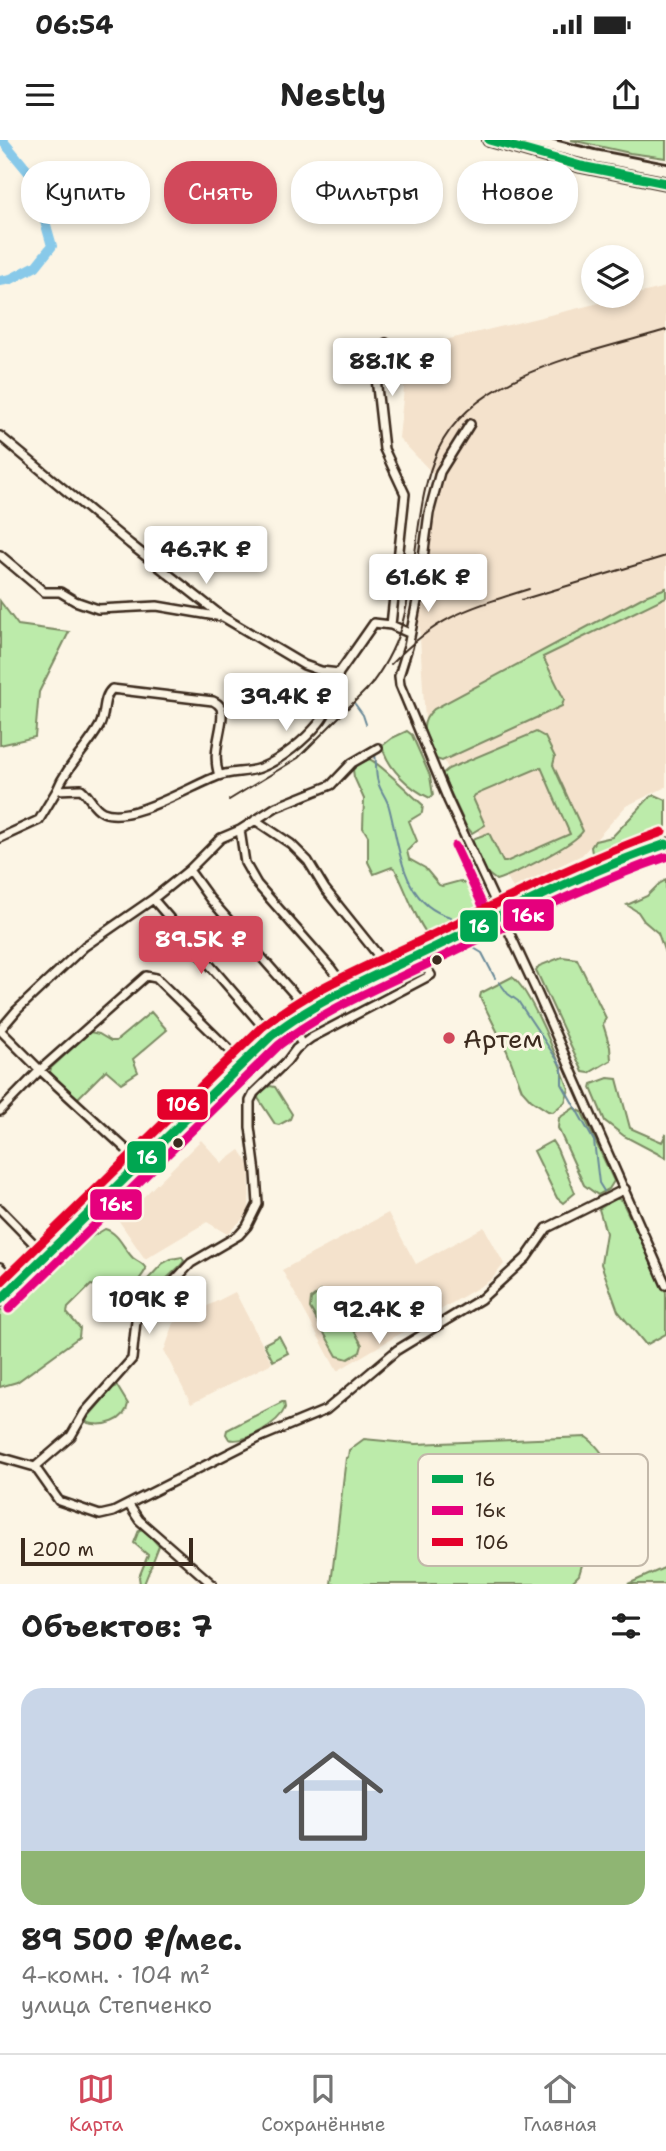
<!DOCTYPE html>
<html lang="ru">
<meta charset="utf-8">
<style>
:root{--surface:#fff;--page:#f2f2f2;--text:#222;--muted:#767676;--line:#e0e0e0;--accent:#d1495b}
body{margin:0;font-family:"Shantell Sans",sans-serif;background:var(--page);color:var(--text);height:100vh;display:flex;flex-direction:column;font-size:26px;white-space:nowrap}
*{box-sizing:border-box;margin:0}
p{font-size:23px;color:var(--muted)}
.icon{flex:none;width:38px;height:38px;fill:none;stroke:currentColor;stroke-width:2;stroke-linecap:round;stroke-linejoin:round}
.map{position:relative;height:1444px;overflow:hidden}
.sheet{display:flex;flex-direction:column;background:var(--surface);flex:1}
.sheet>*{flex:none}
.guide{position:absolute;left:21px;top:21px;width:625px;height:63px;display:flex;gap:14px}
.controls{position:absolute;left:581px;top:105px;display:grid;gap:14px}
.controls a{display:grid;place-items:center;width:63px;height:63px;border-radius:50%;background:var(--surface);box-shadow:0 4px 10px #0003;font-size:35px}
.scale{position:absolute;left:21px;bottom:18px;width:172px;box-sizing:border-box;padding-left:7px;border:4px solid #3b2a1e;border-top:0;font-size:19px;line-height:24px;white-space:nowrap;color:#3b2a1e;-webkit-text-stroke:5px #fcf5e5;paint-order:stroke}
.price{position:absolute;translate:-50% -60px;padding:0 16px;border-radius:7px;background:#fff;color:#222;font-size:23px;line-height:46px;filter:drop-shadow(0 2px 4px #0008)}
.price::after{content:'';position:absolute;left:50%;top:42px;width:21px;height:16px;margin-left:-10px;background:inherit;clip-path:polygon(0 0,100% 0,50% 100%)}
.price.selected{background:var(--accent);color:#fff}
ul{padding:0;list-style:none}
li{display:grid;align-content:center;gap:14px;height:371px;padding:0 21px}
li span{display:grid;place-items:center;height:217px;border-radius:21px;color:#555}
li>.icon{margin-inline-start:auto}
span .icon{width:126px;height:126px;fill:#fffc;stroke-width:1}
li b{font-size:30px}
h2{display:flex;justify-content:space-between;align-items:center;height:84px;padding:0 21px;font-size:30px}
.tag{padding:0 24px;border-radius:28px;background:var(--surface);box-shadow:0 4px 10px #0003;font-size:24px;line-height:63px}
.tag.selected{background:var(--accent);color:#fff}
.status{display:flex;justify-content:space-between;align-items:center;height:49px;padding:0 35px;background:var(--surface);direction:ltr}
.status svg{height:19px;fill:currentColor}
header{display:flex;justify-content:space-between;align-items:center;height:91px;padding:0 21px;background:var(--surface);font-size:32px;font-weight:700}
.tab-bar{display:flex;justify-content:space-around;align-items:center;height:98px;border-top:2px solid var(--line);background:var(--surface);font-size:19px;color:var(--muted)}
.tab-bar a{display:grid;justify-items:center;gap:4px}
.tab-bar .selected{color:var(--accent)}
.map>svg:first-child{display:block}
</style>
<div class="status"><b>06:54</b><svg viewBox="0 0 49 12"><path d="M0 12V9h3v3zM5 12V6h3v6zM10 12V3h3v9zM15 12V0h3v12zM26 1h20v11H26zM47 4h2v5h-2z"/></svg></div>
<header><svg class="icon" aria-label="menu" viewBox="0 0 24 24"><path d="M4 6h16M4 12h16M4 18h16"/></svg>Nestly<svg class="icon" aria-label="share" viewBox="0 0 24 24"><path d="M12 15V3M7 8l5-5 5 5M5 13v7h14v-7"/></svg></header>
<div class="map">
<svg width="666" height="1444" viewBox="0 0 666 1444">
<rect width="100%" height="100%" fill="#fcf5e5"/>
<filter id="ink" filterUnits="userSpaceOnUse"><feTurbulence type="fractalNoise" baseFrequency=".0143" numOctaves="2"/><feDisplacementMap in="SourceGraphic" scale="14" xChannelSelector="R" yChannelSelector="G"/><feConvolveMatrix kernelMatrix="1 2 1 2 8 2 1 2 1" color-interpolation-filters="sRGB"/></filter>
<g filter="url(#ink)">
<!-- built -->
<path fill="#f4e2cc" d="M666 147V647L626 666 582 715 513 748 480 695 425 581 419 481 436 337 399 298 408 209Z
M201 1000 222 1023 240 1010 250 1025 249 1073 227 1094 207 1082 145 1119 119 1081Z
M388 1073 416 1124 484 1087 504 1124 491 1140 337 1231 282 1130Z
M235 1152 272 1223 191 1264 164 1211 174 1183Z"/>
<!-- green -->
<path fill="#bcebaa" stroke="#7c8a64" stroke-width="2" d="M571 0H666V18L630 13Z
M666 448V457L543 517 564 559 562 566 442 621 436 619C427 599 415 586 434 569L645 456Z
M0 461 18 485 69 492 39 552 35 597 0 605Z
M407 591 412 595 430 636 433 655 430 658C410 649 388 629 382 606L392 598Z
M536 592 545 597 555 617 553 625 583 691C574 705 513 735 496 740L487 733 472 702 475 698 489 693 503 722H506L570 694 541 627 475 655 473 658 485 685 472 693 466 686 442 634 448 629Z
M369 619C379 622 412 656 423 665L422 673 409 681 417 701 407 711 409 719 425 728 439 745 442 746 460 741 480 752 484 767C474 782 447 799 429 796 417 784 405 747 395 729L392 727 374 734 368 722V696L363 688 364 659 354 637 353 630 357 625Z
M655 655 666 660V689L597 714 592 713 591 707 595 701 612 697 650 657Z
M666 740V816L658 793 644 781 638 772 627 765 647 756 659 744Z
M562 817 577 819 606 878 603 884 610 907 611 920 589 933 583 932 536 830 539 826Z
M512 837C530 848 561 927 569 949L565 962 553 972 548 971 531 960 522 950 507 911 480 857 481 853Z
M151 872 167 890 133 919 138 932 121 943 106 930 77 959 50 932 51 928 90 892 99 894 111 901H116Z
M608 938 617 939 630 988 662 1002 666 994V1018L624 996 605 981 591 948 592 944Z
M270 946 275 947 292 974 290 979 279 985 275 984 258 958 259 953Z
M574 968 582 972 614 1041 609 1049 598 1055 584 1045 558 988 559 978Z
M552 1001 557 1009 575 1053 563 1063 557 1058 534 1011Z
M617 1058 622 1061 666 1152V1194L646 1205 618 1171 601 1124 606 1093 599 1069Z
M105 1089C119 1093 123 1108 133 1118 139 1123 143 1122 146 1129 141 1139 125 1158 111 1153 103 1151 100 1146 91 1145L68 1168 67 1173 80 1188 79 1197 17 1242 0 1247V1172L18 1154 28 1152 51 1132 46 1126 79 1095 88 1099Z
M182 1117 184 1121 180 1126 128 1175 125 1177 118 1175 119 1170 162 1124 171 1119Z
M321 1151H329L334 1155 362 1205 360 1212 348 1219 337 1216 310 1168 311 1159Z
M279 1196 288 1213 273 1221 264 1204Z
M117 1246 128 1264C125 1282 104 1287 88 1283L86 1281 88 1277 113 1248Z
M282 1262H284L285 1268C279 1283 244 1304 229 1299L226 1294 227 1290Z
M586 1297C598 1305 611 1324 614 1338L607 1342H590C578 1361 584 1366 594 1385L579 1435 570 1444H331L346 1318 348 1317 349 1310 364 1299 416 1304Z
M144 1389 159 1406 144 1444H140L139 1437 148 1415 134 1403 139 1390Z
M666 1427V1444H628Z"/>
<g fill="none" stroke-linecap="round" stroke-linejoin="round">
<!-- stream -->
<path stroke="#698998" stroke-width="2" d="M355 564 363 575 366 584
M375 615C377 624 375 634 378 642 380 651 387 658 389 667 400 708 402 765 451 777L459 789
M463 797 467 804 482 813 495 838
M499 842 508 854 518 861 562 927V944L594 1001 599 1043 604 1051"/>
<!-- river -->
<path stroke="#88c9e9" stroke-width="10" d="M0 141 11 139 36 126 52 106 38 57 36 41 2 0"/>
<defs>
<path id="minor" d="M386 203 380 214 376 238 384 309 405 354 391 485
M470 284 440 332 429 373 418 456 408 507 399 536 400 545 448 660 536 850 666 1145
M0 296 130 404 223 477 304 525 321 531 339 533 374 483 391 485 409 493
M0 415 44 452H60L75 461 98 469 157 466 222 477
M57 650C67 625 88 608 100 585 106 573 102 558 112 549L213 561C217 563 219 564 221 568 226 584 210 610 219 635
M255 680 291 704 308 721 325 749 390 830
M240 690 245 723 257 744 330 827 347 850
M0 698 39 680 57 650 81 649C89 655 93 668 103 672 130 684 191 646 218 636 232 631 247 633 260 628 281 620 305 600 319 583 330 570 334 549 339 533
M189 730 210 759 309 871
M153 759 271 896
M290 881 302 905
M0 890 17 870 85 806 153 759 189 730 221 698 240 690 276 667 331 645 352 623 378 608
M0 890 40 930 141 1023
M0 971 40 930 146 836 156 838 244 924
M0 1069 46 1116
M0 1127 17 1144
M0 1317 35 1327 59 1361 100 1375 113 1372 261 1297 326 1270 397 1210 481 1159 526 1118 547 1088 625 1049
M35 1327 71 1296 85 1272 132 1219 136 1181 143 1169 163 1153 191 1123 239 1095 247 1086 258 1064 256 1033 250 987V961L254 953 287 921 296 909 311 898 431 835 419 817
M129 1365 139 1380 212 1444"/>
<path id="primary" d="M0 1160 271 896 290 881 347 850 553 750 613 722 666 704"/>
<path id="trunk" d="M489 0 581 26 666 43
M530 0 594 16 666 30"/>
</defs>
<!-- minor casing -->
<use href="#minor" stroke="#3b2a1e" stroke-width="12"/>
<!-- primary casing -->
<use href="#primary" stroke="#3b2a1e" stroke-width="16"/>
<!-- trunk casing -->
<use href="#trunk" stroke="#3b2a1e" stroke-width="16"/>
<!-- minor -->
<use href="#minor" stroke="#fcf5e5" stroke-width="7"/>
<!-- primary -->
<use href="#primary" stroke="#fcf5e5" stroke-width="10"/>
<!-- trunk -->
<use href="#trunk" stroke="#fcf5e5" stroke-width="10"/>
<!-- rail -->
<path stroke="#3b2a1e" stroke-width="2" d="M521 460 666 416
M391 524C438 476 466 469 529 449
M366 551C402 507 408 468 415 413 420 378 423 343 438 310 474 232 591 213 666 190
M229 660 298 618 372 544"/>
<defs>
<path id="bus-1" d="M489 0 581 26 666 43
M0 1160 271 896C318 859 377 835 431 809 508 772 584 732 666 704"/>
<path id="bus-2" d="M455 706 490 781
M9 1169 279 905C326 868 385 845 438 819 513 783 587 744 666 717"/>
<path id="bus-3" d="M0 1143 262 887C309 849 368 826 422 800 501 762 579 721 662 692"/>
</defs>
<!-- bus-1 casing -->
<use href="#bus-1" stroke="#fcf5e5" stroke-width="14"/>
<!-- bus-2 casing -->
<use href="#bus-2" stroke="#fcf5e5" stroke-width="14"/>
<!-- bus-3 casing -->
<use href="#bus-3" stroke="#fcf5e5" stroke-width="14"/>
<!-- bus-1 -->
<use href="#bus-1" stroke="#00a651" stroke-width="9"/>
<!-- bus-2 -->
<use href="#bus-2" stroke="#e5007d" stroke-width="9"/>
<!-- bus-3 -->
<use href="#bus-3" stroke="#e4002b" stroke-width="9"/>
</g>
</g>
<!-- markers -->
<g fill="#3b2a1e" stroke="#fcf5e5" stroke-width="2.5">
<circle cx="437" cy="820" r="6"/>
<circle cx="178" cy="1003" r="6"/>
</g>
<circle fill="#d1495b" stroke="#fcf5e5" stroke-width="2.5" cx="449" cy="898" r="7"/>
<g text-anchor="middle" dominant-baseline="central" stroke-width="6" stroke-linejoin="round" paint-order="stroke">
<!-- poi labels -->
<g font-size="26" fill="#3b2a1e" stroke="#fcf5e5" text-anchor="start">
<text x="463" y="898">Артем</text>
</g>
</g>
<!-- legend -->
<rect x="418" y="1314" width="230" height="112" rx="10" fill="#fcf5e5" stroke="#c2b8a9" stroke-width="2"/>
<rect x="432" y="1335" width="31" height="8" fill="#00a651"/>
<rect x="432" y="1366" width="31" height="9" fill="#e5007d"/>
<rect x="432" y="1398" width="31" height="8" fill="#e4002b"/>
<g font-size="19" fill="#3b2a1e">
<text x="475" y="1346">16</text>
<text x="475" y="1377">16к</text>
<text x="475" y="1409">106</text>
</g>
<g stroke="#fcf5e5" stroke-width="2.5">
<rect x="502" y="758" width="53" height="34" rx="7" fill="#e5007d"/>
<rect x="459" y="769" width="40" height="34" rx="7" fill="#00a651"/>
<rect x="156" y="948" width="53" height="33" rx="7" fill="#e4002b"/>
<rect x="126" y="1000" width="41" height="34" rx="7" fill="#00a651"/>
<rect x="89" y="1048" width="54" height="33" rx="7" fill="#e5007d"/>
</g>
<g font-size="19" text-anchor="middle" font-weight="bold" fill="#fff">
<text x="528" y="782">16к</text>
<text x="479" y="793">16</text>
<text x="183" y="971">106</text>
<text x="147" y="1024">16</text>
<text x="116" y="1071">16к</text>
</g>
</svg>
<div class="controls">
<a><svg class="icon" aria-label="layers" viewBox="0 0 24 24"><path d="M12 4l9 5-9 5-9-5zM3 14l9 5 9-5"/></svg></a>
</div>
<div class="scale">200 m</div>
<b class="price" style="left:392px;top:258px">88.1K ₽</b>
<b class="price" style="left:206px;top:446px">46.7K ₽</b>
<b class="price" style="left:428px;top:474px">61.6K ₽</b>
<b class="price" style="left:286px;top:593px">39.4K ₽</b>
<b class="price selected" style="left:201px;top:836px">89.5K ₽</b>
<b class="price" style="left:149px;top:1196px">109K ₽</b>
<b class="price" style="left:379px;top:1206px">92.4K ₽</b>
<div class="guide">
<a class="tag">Купить</a>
<a class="tag selected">Снять</a>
<a class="tag">Фильтры</a>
<a class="tag">Новое</a>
</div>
</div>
<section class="sheet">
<h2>Объектов: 7<svg class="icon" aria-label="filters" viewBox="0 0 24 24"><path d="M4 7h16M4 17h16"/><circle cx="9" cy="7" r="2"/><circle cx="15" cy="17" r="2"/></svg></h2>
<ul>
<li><span style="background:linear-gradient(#c9d6e8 75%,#8fb573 0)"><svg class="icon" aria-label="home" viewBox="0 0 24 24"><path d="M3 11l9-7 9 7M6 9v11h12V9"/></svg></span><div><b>89 500 ₽/мес.</b><p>4-комн. · 104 m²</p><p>улица Степченко</p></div></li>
</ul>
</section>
<nav class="tab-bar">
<a class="selected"><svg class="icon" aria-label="map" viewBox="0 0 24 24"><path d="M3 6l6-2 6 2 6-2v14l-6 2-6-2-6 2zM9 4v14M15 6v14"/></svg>Карта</a>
<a><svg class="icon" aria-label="saved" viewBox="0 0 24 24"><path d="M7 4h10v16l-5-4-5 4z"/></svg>Сохранённые</a>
<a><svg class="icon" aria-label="home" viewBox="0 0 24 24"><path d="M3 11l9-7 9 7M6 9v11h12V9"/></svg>Главная</a>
</nav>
